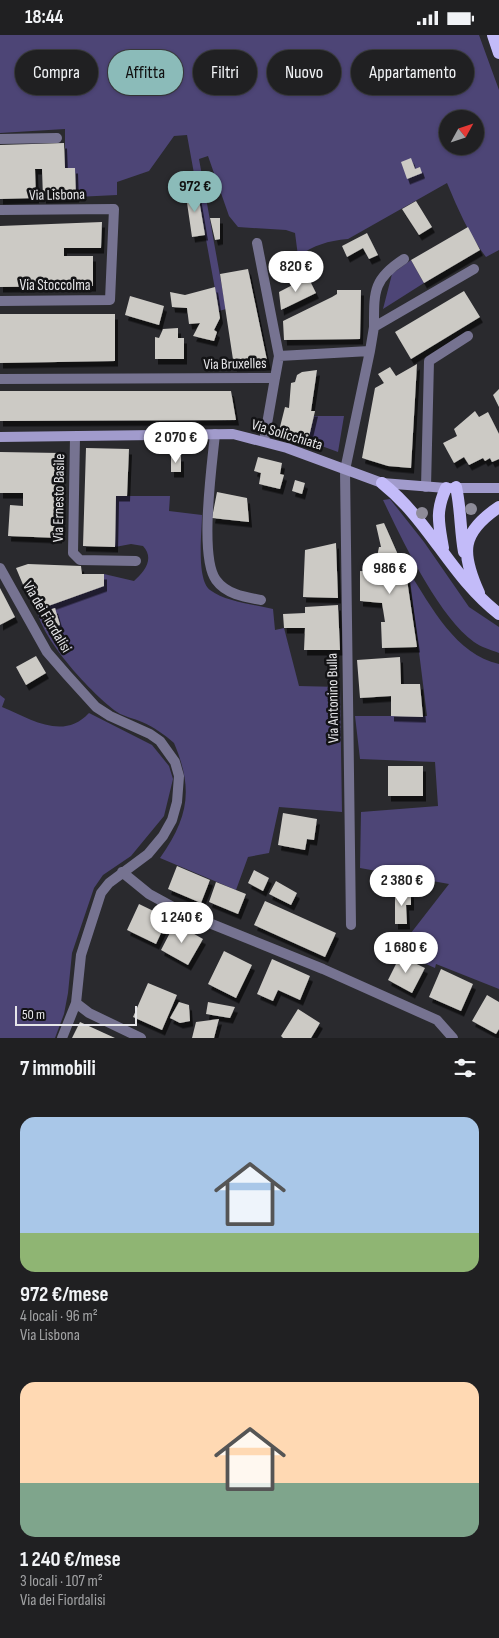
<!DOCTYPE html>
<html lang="it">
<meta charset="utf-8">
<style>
:root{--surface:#202022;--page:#28282a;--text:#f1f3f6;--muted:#a2a3a5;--line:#3d3e40;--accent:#8bbbb9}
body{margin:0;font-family:"Sofia Sans Condensed",sans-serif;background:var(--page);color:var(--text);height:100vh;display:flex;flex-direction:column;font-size:19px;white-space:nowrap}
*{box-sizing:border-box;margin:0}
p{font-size:16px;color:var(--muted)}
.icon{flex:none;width:28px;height:28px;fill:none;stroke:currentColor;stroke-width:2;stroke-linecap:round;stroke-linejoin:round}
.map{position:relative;height:1003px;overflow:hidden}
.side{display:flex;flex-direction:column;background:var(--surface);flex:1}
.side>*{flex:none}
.banner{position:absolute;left:15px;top:15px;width:470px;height:45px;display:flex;gap:10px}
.needle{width:32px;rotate:50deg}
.tools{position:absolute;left:439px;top:75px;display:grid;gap:10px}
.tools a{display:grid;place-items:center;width:45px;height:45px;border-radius:50%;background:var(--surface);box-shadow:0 1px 4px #0004,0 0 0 1px var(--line);font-size:25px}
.scale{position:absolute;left:15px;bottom:12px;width:122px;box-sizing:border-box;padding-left:5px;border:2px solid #e6e6e9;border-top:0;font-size:14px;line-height:18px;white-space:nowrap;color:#e6e6e9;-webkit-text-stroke:4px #131315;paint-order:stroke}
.price{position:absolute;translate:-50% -42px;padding:0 11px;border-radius:18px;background:#fff;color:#222;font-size:16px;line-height:32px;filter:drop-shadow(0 1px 2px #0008)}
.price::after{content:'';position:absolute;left:50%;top:30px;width:15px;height:11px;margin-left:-8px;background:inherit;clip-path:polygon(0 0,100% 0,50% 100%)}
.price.selected{background:var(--accent);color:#111}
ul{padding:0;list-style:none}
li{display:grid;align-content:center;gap:10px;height:265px;padding:0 20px}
li span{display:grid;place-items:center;height:155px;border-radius:15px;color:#555}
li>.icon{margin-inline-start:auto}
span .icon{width:90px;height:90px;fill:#fffc;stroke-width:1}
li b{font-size:21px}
h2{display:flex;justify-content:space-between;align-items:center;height:60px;padding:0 20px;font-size:21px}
.pill{padding:0 18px;border-radius:22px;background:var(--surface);box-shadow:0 1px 4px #0004,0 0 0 1px var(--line);font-size:18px;line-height:45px}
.pill.selected{background:var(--accent);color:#111}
.status{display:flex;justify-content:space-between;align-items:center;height:35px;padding:0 25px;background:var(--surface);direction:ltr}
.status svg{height:14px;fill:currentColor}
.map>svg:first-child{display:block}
</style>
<div class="status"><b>18:44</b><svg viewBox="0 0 49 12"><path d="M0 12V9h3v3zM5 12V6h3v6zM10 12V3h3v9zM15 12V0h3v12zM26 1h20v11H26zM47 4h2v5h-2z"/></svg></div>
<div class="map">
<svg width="499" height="1003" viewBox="0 0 499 1003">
<defs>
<filter id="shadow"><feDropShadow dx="3" dy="5.5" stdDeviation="0" flood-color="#0009"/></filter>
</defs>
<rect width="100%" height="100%" fill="#2a2a2e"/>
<!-- green -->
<path fill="#4d4576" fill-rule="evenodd" d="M0 0H479L499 55V215L486 222C469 200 458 174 447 148L348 204C327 206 315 210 298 221L295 198 286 195 238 192 229 181 208 121 199 124 226 274 219 276 187 100 174 101 149 136 117 147V160L76 162 75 133H65V94L0 98ZM448 84H475V111H448Z
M411 225 424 248 383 274 392 239Z
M314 381H344L338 417 308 406Z
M116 461H170L169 476 202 480C202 497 196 544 210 555 226 567 253 569 273 574L275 595 284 593 299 651 340 652 342 777 279 772 269 818 248 822 236 855 160 823C188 783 194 755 174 708 165 700 154 692 142 687 134 683 124 682 117 677 92 659 42 605 37 575L104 551V539L134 546C144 537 155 524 143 511L131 509 115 512Z
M390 464 424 507 469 572 499 592V618C491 615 481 612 474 607 439 582 402 505 383 465Z
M409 537C431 571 456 620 499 629V954L436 929 435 933 397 916 449 849 360 833 361 777 438 771 435 727 360 724 355 681H427Z
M0 660 5 664 2 672C31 684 63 706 89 678L152 710 169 731 173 744 164 781 131 821 103 840 94 853 72 918 68 958 64 979 55 1003H0Z"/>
<!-- building -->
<path fill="#cccac5" filter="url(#shadow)" d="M64 108 65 133H75L76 162 43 163 42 134H35L36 163 0 164V110Z
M411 123 415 134 420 132 422 138 407 144 401 127Z
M197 153 205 200 192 202 185 154Z
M416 166 432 192 419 200 402 174Z
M210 183H220V204L215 205Z
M102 187 101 213H64V221H93V251L0 252V191Z
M468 192 480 215 424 248 411 225Z
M367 198 378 220 369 224 363 213 347 222 342 211Z
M248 234 268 330 234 331 220 239Z
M308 242 316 258 281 275 279 257Z
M215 252 220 283 214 295 217 297 214 306 193 301 200 288 189 289 187 273 172 272 170 257 185 260Z
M337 255H361L360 304 284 305 283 286 332 262 337 259Z
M464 256 480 282 411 324 395 297Z
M130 261 164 271 159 290 125 280Z
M0 279H115V326L0 328Z
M178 293V303H184V324H155V302L159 303 163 294Z
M417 329 411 433 388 431 362 423 375 353 384 348 378 339 390 332 396 341Z
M317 335 311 376H315L308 406 279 396 285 372 289 373 291 348 295 347 297 340 302 337Z
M499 354V372L493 360Z
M0 356H231L236 385 0 386Z
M475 376 479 382 488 377 499 399V424L492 427 490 423 485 426 483 423 469 430 464 422 454 428 443 408 457 401 454 394Z
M86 413 129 414 127 461H116L115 512 83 511Z
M0 417 60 418 59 503 8 501 10 470 23 471V458H0Z
M171 421H181V437H171Z
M258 422 282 428 280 439 284 440 280 454 259 449 261 438 254 436Z
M295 445 305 448 302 459 292 456Z
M217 457 247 463 249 487 212 483Z
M384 488 406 538 417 612 382 613 381 587H385L382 568 360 566V536L381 537 383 525 377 522 379 512H381L376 490Z
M336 508 338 563 303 562 305 515Z
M28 529 81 531 82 539H104V551L37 575 24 552 16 533Z
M0 553 15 582 0 590Z
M338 570 340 615H304L305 593H284L283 579 305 578V572Z
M55 573 60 590 46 594 41 578Z
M36 621 46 638 26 650 16 632Z
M400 622 401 649H420L423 682 391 681V661L360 663 357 625Z
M388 731H423V761H388Z
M283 778 317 784 314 805 307 804 305 815 278 810Z
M177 831 210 845 201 868 168 854Z
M254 835 269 843 263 856 248 848Z
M276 846 297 858 291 870 269 859Z
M216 847 246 859 238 879 209 867Z
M395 857H411V870H406L407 889H395Z
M265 866 336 898 325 922 254 890Z
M139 869 168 883 156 909 127 895Z
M175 888 203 904 188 930 161 915Z
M224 916 252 930 236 963 208 949Z
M400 921 425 933 412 958 388 945Z
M272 924 310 941 300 965 278 955 273 966 257 959Z
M441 934 473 949 461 976 429 962Z
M148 948 177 960 162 995 133 982Z
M487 960 499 967V994L496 999 472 986Z
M179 967 189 970 190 986 180 988 170 983Z
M208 967 235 972 230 983 206 979Z
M298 974 320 988 311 1003H283L281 1001Z
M219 984 214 1003H192L196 987Z
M80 987 104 998 115 1003H72Z"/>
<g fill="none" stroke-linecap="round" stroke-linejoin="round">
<!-- street -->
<path stroke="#767391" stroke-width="10" d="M0 104 57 103
M0 175 114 174 110 265 0 266
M257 208 279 321
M374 292C374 256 373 244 404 224
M0 344 275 343 279 321 370 316 374 292 474 234
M215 399C212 430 199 522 216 545 226 559 244 562 261 565
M75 402 73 518 80 525 136 526
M264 406 275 343
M426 452 429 326 468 301
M0 533 47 617 67 640 96 672 110 681 150 699 160 706 175 727 179 741 177 767 172 785 163 801 148 819 109 848 101 858 81 920 76 968 62 1003
M122 837 149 859 182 877 323 934 437 985 453 1003
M351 890 345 435 370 316
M76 968 89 978 141 1003"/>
<!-- secondary -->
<path stroke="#a19bcc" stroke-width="10" d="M0 402 233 399 287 413 382 448 446 453H499"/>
<!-- primary -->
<path stroke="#c3bbf9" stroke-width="12" d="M493 0 499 18
M382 448C430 486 451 542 499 579
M456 452C461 474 460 495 464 517
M443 513C439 489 435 477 446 453
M479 558C461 518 460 498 499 472"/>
</g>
<!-- trees -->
<g fill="#8e8c99">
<circle cx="471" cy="474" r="6"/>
<circle cx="422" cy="478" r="6"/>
</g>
<g text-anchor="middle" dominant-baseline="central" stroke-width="5" stroke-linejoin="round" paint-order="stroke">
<!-- street labels -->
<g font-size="15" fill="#e6e6e9" stroke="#131315">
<text transform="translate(57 160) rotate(-1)">Via Lisbona</text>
<text x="55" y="250">Via Stoccolma</text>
<text transform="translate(235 329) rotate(-1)">Via Bruxelles</text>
<text transform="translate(287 400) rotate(17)">Via Solicchiata</text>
<text transform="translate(59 463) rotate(-89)">Via Ernesto Basile</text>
<text transform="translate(47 582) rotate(59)">Via dei Fiordalisi</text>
<text transform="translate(333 663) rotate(-91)">Via Antonino Bulla</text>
</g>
</g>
</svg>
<div class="tools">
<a><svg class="needle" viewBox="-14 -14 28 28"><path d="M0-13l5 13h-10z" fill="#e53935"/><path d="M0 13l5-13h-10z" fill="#a2a3a5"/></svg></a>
</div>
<div class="scale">50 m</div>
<b class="price selected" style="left:195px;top:178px">972 €</b>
<b class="price" style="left:296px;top:258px">820 €</b>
<b class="price" style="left:176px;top:429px">2 070 €</b>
<b class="price" style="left:390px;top:560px">986 €</b>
<b class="price" style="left:402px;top:872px">2 380 €</b>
<b class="price" style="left:182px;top:909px">1 240 €</b>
<b class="price" style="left:406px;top:939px">1 680 €</b>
<div class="banner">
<a class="pill">Compra</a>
<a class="pill selected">Affitta</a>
<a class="pill">Filtri</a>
<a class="pill">Nuovo</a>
<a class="pill">Appartamento</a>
</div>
</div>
<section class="side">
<h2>7 immobili<svg class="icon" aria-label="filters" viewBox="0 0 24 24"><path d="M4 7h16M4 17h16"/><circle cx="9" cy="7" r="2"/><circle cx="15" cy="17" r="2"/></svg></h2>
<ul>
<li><span style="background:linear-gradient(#a9c7e8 75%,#8fb573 0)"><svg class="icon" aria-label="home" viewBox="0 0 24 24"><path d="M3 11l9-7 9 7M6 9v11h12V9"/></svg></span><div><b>972 €/mese</b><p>4 locali · 96 m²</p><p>Via Lisbona</p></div></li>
<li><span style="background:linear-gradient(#ffd9b3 65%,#7fa58c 0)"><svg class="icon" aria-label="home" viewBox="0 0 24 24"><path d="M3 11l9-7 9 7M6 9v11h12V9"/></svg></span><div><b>1 240 €/mese</b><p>3 locali · 107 m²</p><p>Via dei Fiordalisi</p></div></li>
</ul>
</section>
